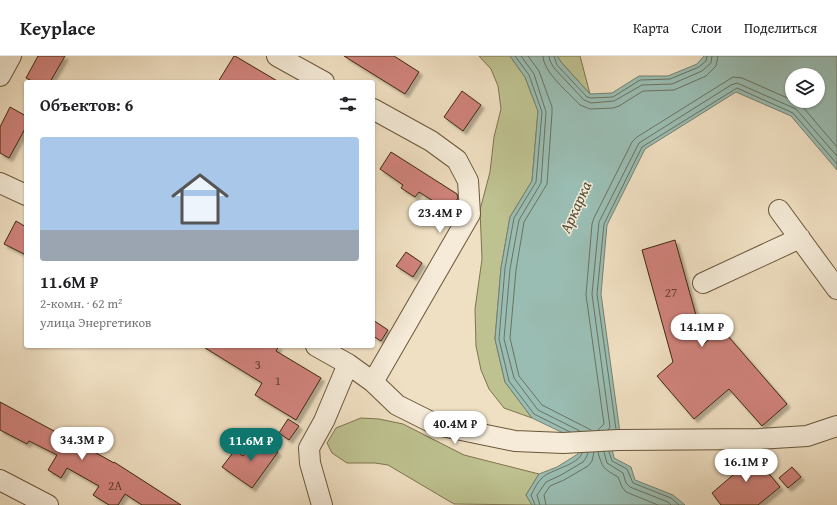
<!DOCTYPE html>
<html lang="ru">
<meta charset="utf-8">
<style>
:root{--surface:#fff;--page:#f6f6f6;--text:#202124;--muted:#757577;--line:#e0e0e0;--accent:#0f766e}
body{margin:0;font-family:"Gentium Book Plus",serif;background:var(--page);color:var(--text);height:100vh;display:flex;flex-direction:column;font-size:15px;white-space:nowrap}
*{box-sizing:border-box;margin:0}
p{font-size:13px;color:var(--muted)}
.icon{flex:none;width:22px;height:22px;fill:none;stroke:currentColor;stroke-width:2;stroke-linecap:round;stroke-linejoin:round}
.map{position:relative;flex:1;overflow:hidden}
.drawer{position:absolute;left:24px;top:24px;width:351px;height:268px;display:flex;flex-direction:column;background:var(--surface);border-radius:4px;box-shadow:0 1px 3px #0004}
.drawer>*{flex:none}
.buttons{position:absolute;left:785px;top:12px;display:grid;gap:8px}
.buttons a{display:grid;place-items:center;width:40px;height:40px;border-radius:50%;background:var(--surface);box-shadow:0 1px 3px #0004;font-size:20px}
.price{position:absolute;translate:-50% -34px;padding:0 9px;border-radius:14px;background:#fff;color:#222;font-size:13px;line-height:26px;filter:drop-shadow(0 1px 2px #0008)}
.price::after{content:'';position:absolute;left:50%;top:24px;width:12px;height:9px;margin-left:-6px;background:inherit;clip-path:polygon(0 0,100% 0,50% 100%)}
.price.selected{background:var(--accent);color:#fff}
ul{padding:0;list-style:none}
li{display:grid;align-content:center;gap:8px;height:212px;padding:0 16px}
li span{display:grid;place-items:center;height:124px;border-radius:4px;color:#555}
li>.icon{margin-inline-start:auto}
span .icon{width:72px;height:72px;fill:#fffc;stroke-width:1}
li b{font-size:17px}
h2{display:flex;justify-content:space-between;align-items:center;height:48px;padding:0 16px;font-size:17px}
header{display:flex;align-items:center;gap:24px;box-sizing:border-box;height:56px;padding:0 20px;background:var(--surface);border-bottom:1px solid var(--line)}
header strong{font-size:19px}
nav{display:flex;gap:22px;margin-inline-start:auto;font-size:14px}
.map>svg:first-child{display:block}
</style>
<header>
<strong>Keyplace</strong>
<nav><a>Карта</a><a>Слои</a><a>Поделиться</a></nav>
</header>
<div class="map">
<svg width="837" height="449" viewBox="0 0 837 449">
<defs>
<filter id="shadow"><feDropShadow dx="3.5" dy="3.5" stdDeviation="1" flood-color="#0004"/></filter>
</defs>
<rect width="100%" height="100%" fill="#f0e0c3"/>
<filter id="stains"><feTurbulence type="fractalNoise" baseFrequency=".005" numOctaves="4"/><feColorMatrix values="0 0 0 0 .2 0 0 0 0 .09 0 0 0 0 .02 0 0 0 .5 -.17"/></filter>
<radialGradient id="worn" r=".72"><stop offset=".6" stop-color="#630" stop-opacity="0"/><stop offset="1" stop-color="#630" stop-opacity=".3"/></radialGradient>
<!-- green -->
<path fill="#bec190" stroke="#7e744e" d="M479 0H510L525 21 538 55 532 125 510 161 501 212 495 283 505 326 532 362 504 352 489 333 481 314 476 290 475 253 482 203 480 154 490 116 494 81 501 53 498 30 491 13Z
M557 0H580L590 38 561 6Z
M361 362 379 363 403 368 464 399 539 418 526 439 532 449 454 448 388 409 375 407H347L332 397 327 387 336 372Z"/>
<!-- water -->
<path fill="#9abdb3" stroke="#758170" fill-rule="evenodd" d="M510 0H557L561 6 590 38 612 37 639 20H668L697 8 704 0H837V114L791 60 736 36 645 93 607 169 601 238 620 377 610 383 614 402 631 411 635 424 673 439 685 449H532L526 439 539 418 557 411 578 398 580 385 532 362 505 326 495 283 501 212 510 161 532 125 538 55 525 21ZM792 19H818V45H792Z"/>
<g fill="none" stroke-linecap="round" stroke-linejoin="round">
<!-- shore -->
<path stroke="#6c725f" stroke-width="1" d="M515 0 529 19 542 56 536 126 514 162 505 212 499 283 509 325 534 358 570 376
M521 0 534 18 546 56 541 127 519 164 510 213 504 283 514 322 538 354 580 375
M528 0 539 15 552 51V57L547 128 524 166 516 214 510 282 519 320 542 349 591 374
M543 0C543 16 569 37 580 49L590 53 613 52 619 50 643 35 674 34 706 20 716 10 718 0
M549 0 550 5 554 12 584 44 591 47 614 45 642 29 672 28 702 15 711 7 712 0
M554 0 557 9 587 41 591 42 613 41 640 24 670 23 699 11 706 5 707 0
M794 45 802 50 837 91
M616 373 597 238 604 168 642 91 737 32 793 57 837 108
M598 374 604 368 586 239 592 168 594 162 632 86 637 81 733 21 742 22 792 44
M608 374 610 371 592 238 599 166 639 87 731 29 737 27 796 53 837 100
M598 396C602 412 604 413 618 421L622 431 626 436 658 449
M604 396 607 407 623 417 626 427 630 431 668 446 671 449
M609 396 612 405 627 413 633 427 671 442 679 449
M535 449 531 439C534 434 537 426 542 422 549 414 579 409 582 397
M540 449 537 439 546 426 561 419 583 406 586 402 588 397
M546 449 544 439 550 430 564 424 588 410 592 405 594 396"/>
</g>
<!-- building -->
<path fill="#d1837d" stroke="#3d280b" filter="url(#shadow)" d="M38 0H65L50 26H34L26 22Z
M234 0H235L279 26H218Z
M344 0H394L419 16 405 38Z
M462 35 481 49 463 75 444 61Z
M10 51 26 60V71L9 102 0 97V71Z
M391 96 457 138 458 142 449 155 419 136 415 141 401 132 403 129 380 113Z
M16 165 26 171V199L4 188Z
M675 184 704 288 721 272 787 348 762 370 729 333 694 363 657 320 673 306 642 194Z
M406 196 422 207 413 221 396 210Z
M373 264 388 274 381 285 373 280Z
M202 290H279L276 295 321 322 296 364 255 339 262 327Z
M0 346 67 382 71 374 93 386 89 393 114 407V406L181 449H142L125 438 118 449H109L93 439 99 430 67 412 61 422 48 414 57 399 29 385 27 388 0 374Z
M288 363 299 370 289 384 279 377Z
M256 381 278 396 252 432 222 411 235 394 243 400Z
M753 395H756L765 413 780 431 758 449H721L712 437 733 419 727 407Z
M792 411 801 421 788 432 779 422Z"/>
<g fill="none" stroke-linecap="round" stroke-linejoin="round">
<defs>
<path id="minor" d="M277 0 324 26
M0 20 11 0
M0 127 26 139
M779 154 837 233
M703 227 800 182
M316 290 348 308 373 326 397 349 437 369 515 385 563 387 618 384 759 383 807 380 837 370
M373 326 470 158 468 125 457 104 431 85 373 53
M0 424 48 449
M322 449 310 407 309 392 324 365 348 308"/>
</defs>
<!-- minor casing -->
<use href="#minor" stroke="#6a5639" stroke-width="22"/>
<!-- minor -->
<use href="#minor" stroke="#f5ebd8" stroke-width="20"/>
</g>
<g text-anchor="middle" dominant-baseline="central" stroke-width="3" stroke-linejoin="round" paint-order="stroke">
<!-- number labels -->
<g font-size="13" fill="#623f28">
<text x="671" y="236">27</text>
<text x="258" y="308">3</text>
<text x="278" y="324">1</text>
<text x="115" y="429">2А</text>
</g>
<!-- water labels -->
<g font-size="16" font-style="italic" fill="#544d35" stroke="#f5ebd8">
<text transform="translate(575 151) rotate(-66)">Аркарка</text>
</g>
</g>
<rect width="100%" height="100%" filter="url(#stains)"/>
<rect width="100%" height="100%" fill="url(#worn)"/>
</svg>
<div class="buttons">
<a><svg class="icon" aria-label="layers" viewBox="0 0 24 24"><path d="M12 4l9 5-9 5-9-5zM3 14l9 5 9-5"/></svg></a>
</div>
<b class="price" style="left:440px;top:178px">23.4M ₽</b>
<b class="price" style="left:702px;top:292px">14.1M ₽</b>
<b class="price" style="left:455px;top:389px">40.4M ₽</b>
<b class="price" style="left:82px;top:405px">34.3M ₽</b>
<b class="price selected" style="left:251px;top:406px">11.6M ₽</b>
<b class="price" style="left:746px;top:427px">16.1M ₽</b>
<section class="drawer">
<h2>Объектов: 6<svg class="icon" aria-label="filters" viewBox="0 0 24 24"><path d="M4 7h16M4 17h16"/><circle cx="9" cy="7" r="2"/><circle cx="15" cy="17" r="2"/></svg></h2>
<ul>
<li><span style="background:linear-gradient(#a9c7e8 75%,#9aa5b1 0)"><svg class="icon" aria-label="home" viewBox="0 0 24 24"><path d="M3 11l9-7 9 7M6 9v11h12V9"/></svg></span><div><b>11.6M ₽</b><p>2-комн. · 62 m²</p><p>улица Энергетиков</p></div></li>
</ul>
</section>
</div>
